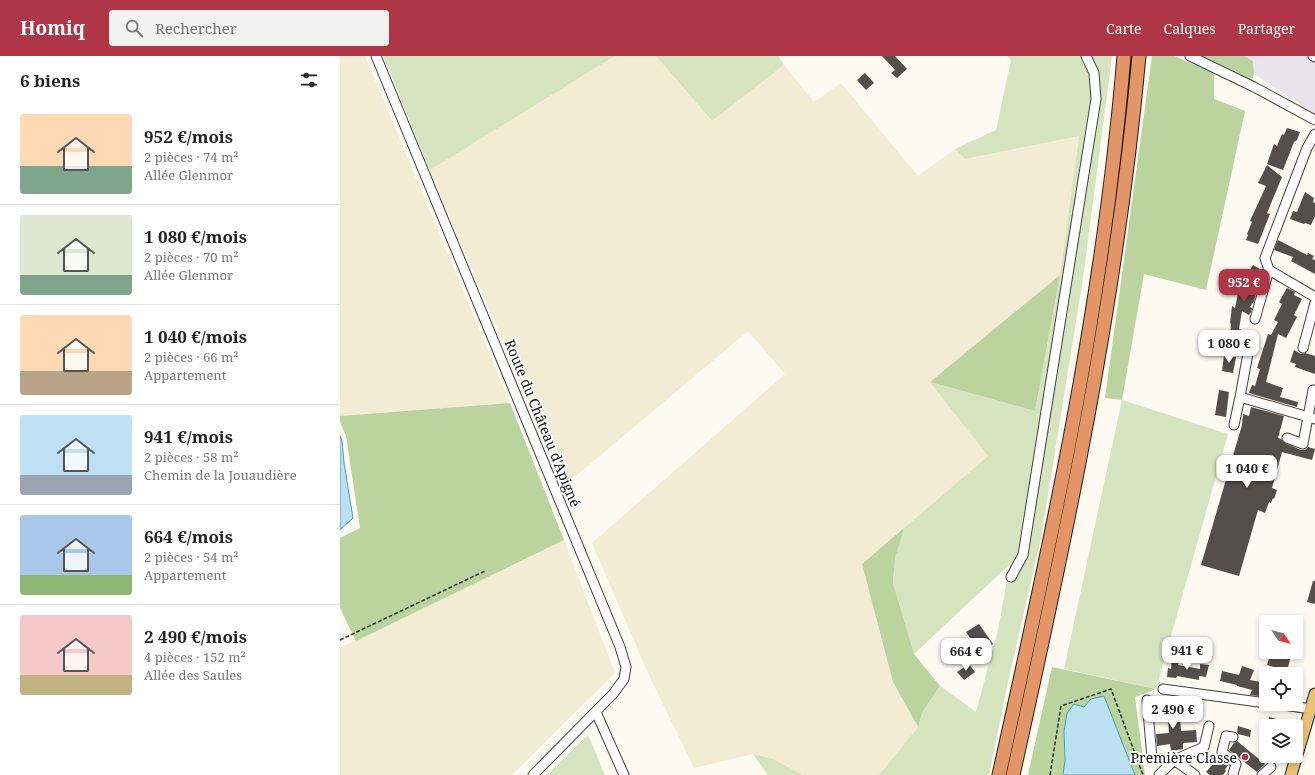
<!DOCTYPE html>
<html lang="fr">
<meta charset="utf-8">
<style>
:root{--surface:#fff;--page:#f2f2f2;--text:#222;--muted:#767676;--line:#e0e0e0;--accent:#ae3646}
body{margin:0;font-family:"Noto Serif",serif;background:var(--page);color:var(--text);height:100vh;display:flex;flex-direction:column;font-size:15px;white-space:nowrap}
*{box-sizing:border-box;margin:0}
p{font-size:13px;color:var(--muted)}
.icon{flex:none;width:22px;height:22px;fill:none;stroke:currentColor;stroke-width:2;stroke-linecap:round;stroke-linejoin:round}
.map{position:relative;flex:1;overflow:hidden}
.drawer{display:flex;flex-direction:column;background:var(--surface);width:340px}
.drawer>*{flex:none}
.needle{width:26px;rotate:125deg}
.tools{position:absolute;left:919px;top:559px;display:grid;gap:8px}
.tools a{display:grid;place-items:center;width:44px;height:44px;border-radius:4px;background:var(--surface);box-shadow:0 2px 6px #0003;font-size:20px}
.price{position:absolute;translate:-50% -34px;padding:0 9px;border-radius:8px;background:#fff;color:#222;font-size:13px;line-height:26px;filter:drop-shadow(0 1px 2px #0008)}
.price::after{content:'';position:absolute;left:50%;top:24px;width:12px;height:9px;margin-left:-6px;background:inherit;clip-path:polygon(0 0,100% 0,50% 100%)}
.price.current{background:var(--accent);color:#fff}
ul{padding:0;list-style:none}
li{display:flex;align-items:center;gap:12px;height:100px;padding:0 20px}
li+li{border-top:1px solid var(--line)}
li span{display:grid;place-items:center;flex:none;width:112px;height:80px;border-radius:4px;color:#555}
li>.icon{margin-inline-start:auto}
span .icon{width:48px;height:48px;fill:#fffc;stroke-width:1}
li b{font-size:17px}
h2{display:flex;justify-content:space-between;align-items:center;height:48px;padding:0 20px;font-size:17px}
header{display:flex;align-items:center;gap:24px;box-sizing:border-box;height:56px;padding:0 20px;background:var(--accent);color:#fff}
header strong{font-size:19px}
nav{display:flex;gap:22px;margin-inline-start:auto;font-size:14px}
.search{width:280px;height:36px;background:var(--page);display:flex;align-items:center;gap:10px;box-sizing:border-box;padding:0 14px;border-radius:4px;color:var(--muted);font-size:15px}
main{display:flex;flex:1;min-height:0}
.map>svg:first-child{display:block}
</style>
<header>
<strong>Homiq</strong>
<div class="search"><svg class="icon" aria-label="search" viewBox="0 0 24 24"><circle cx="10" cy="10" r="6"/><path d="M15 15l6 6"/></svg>Rechercher</div>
<nav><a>Carte</a><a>Calques</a><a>Partager</a></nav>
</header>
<main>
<section class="drawer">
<h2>6 biens<svg class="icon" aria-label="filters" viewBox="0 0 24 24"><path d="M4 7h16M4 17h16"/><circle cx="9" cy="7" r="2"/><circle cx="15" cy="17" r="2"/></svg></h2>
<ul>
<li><span style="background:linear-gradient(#ffd9b3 65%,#7fa58c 0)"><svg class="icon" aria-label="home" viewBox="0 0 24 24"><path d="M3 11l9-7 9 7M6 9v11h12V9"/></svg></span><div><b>952 €/mois</b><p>2 pièces · 74 m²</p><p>Allée Glenmor</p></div></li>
<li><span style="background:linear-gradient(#dfe7d0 75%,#7fa58c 0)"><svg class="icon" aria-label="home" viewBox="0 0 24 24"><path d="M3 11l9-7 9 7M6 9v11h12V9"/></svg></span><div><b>1 080 €/mois</b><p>2 pièces · 70 m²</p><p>Allée Glenmor</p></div></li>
<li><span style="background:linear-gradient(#ffd9b3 70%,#b9a48a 0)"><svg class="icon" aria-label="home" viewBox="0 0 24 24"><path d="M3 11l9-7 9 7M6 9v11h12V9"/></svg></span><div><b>1 040 €/mois</b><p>2 pièces · 66 m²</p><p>Appartement</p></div></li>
<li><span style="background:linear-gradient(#bfe0f5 75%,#9aa5b1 0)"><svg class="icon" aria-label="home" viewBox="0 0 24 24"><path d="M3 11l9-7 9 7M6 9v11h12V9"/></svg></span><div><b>941 €/mois</b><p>2 pièces · 58 m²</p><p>Chemin de la Jouaudière</p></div></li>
<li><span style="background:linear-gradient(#a9c7e8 75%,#8fb573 0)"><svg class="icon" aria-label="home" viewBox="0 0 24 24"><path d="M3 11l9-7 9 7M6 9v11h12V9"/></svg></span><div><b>664 €/mois</b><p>2 pièces · 54 m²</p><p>Appartement</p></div></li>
<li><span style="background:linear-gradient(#f6c9c9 75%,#c2b280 0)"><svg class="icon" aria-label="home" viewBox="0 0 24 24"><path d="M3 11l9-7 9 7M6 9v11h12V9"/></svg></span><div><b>2 490 €/mois</b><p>4 pièces · 152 m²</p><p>Allée des Saules</p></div></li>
</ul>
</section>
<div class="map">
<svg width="975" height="719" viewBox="0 0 975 719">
<rect width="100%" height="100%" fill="#fdfaf1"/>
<!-- industrial -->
<path fill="#eae3ec" d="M904 0H975V58L914 18 913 5Z"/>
<!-- farmland -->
<path fill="#f1ecd3" d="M0 0H25L170 347 0 360Z
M275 0H316L372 65 444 9 474 46 501 27 578 120 615 93 625 103 739 80 720 219 591 326 648 400 522 508 553 626 578 671 539 719H462L434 703 413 698 354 712 307 615 252 487 445 318 408 275 224 430 90 114Z
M224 484 275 617 172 719H0V592Z"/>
<!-- green -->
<path fill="#d5e4be" d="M43 0H275L90 114Z
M316 0H438L444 9 372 65Z
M667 0H772L743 222 701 482 668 626 649 719H539L578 671 583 655 600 630 636 656 658 574 670 508 574 598 553 527 555 503 564 472 648 400 590 326 695 355 720 219 739 80 625 103 615 93 656 74 671 4Z
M782 344 888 378 816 633 724 613Z
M248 679 265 719H207Z
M413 698 434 703 462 719H428Z"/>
<!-- forest -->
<path fill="#bbd39f" d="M812 0H834L874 17V43L905 55 866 234 804 218 782 344 765 342Z
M862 0H904L913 5 914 18 912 24Z
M720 219 695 355 590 326Z
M170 347 224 484 16 585 0 552V482L20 472 6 380 0 366V360Z
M564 472 555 503 553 527 574 598 600 630 583 655 578 671 553 626 522 508Z
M712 611 816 633 795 641 805 719H795L764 640 744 651 724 675 725 704 723 719H688Z"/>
<!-- water -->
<path fill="#bbe0ef" stroke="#4a9abe" d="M0 380 2 384 4 407 13 462 0 474Z
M764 640 795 719H723L725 704 724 675 727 657 734 648 744 651 751 643Z"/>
<!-- building -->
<path fill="#554f4c" d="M542 0H555L567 13 557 22 551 17 555 14Z
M525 17 534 27 526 34 517 24Z
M947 72 960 76 957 84 954 86 943 114 927 108 934 88 937 90 942 78 944 79Z
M927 109 942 121 927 157 930 158 918 188 906 184 908 179 907 178 912 166 910 165 926 130 918 127Z
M965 136 974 142 973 146 975 147V160L971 169 965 167 964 168 950 163 953 155 957 156Z
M938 184 967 199 968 197 974 200 972 203 975 204V218L951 205 953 201 934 194Z
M913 209 923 215 920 223 915 232 917 233 914 245 910 251 912 252 911 256 909 259 902 255 899 273 902 274 900 287 890 286 891 268 890 267 892 250 895 252 898 237 901 240 908 228 904 225Z
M947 232 955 236 954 239 962 243 954 259 957 261 946 282 938 278 926 326 943 332 940 341 958 346 957 351 909 337 912 329 915 330 920 313 917 312 928 278 931 279 938 266 934 264 942 248 939 246Z
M954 294 961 298 965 297 975 300V318L955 311 956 308 950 306Z
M884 300 896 301 893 317 882 315Z
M879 334 889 336 886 361 875 359Z
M911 351 944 360 938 382 941 383 945 387 961 394H965L968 391 975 393 972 404 942 396 932 432 937 434 934 443 933 442 931 447 929 446 925 457 918 454 899 520 861 509 902 369 903 358 909 360Z
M973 525H975V548L967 546Z
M639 568 653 588 641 598 626 576Z
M932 596H952L947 615 927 609 930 599 931 600Z
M832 602 839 603 838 609 860 613V608L869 609 866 621 859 620V624L837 620 836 622 827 621 828 612 831 613Z
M629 608 635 616 624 624 617 616Z
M902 610 914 614 910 624 926 627V641L910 639 912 634 897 630V629L880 625 882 615 899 619Z
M834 649 835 661H840L841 675 856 674 857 686 843 687V693L831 695 830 688 817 690 816 678 829 677 828 662 815 663 814 651Z
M929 661 953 667V670H927Z
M898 670 911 674 910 681 898 678 897 676Z
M897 685 925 708 917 716 889 694 894 687Z
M879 701 888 709 885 714 886 715 883 719H870L866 716Z"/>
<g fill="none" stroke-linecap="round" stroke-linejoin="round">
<defs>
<path id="minor" d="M36 0 280 591 286 611 284 623 273 638 193 719
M850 0 914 31 975 64
M973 0 975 1
M975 78 967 92 925 202 929 214 975 241
M915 263 929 214
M909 292 900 341 975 363
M963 292 975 247
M894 369 900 341
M947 382 963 388 973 334
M671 521 683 499 756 43 754 17 746 0
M823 633 926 647
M807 644 812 702 834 704 864 691 869 670
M936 648 971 653
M256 656 284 719
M893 681 886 680 882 696 896 708 893 718
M819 719 834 704 855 719
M922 719 931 711"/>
<path id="major" d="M951 719 975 638"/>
<path id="highway" d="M659 719C712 482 764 243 784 0
M673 719C726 481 777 243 799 0"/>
</defs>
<!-- minor casing -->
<use href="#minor" stroke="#414141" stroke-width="11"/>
<!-- major casing -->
<use href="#major" stroke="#1f1f1f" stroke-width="13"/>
<!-- highway casing -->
<use href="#highway" stroke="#1f1f1f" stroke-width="15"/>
<!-- path -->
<path stroke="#303030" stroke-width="1.5" stroke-dasharray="4 2" stroke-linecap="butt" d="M0 584 145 515
M710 719 721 650 771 633 803 719"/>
<!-- minor -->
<use href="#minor" stroke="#fff" stroke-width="9"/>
<!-- major -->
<use href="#major" stroke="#e9c275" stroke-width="11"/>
<!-- highway -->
<use href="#highway" stroke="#e49568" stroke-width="13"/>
</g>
<!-- markers -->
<circle fill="#ae3646" stroke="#fff" stroke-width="1.5" cx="905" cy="701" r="4"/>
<g text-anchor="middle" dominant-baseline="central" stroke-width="4" stroke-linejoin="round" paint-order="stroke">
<!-- street labels -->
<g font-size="14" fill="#0e0e0e" stroke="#fff">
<text transform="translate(203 367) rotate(68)">Route du Château d'Apigné</text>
</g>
<!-- poi labels -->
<g font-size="14" fill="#0e0e0e" stroke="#fff" text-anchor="end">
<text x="897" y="701">Première Classe</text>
</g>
</g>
</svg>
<div class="tools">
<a><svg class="needle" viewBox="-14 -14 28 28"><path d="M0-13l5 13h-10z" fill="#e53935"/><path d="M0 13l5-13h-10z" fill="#767676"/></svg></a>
<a><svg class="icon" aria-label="locate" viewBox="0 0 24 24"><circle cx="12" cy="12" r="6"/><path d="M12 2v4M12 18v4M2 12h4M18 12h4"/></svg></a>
<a><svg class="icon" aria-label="layers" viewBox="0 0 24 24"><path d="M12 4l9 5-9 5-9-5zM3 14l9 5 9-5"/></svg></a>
</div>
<b class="price current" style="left:904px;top:247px">952 €</b>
<b class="price" style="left:889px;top:308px">1 080 €</b>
<b class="price" style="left:907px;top:433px">1 040 €</b>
<b class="price" style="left:847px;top:615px">941 €</b>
<b class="price" style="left:626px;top:616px">664 €</b>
<b class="price" style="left:833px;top:674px">2 490 €</b>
</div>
</main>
